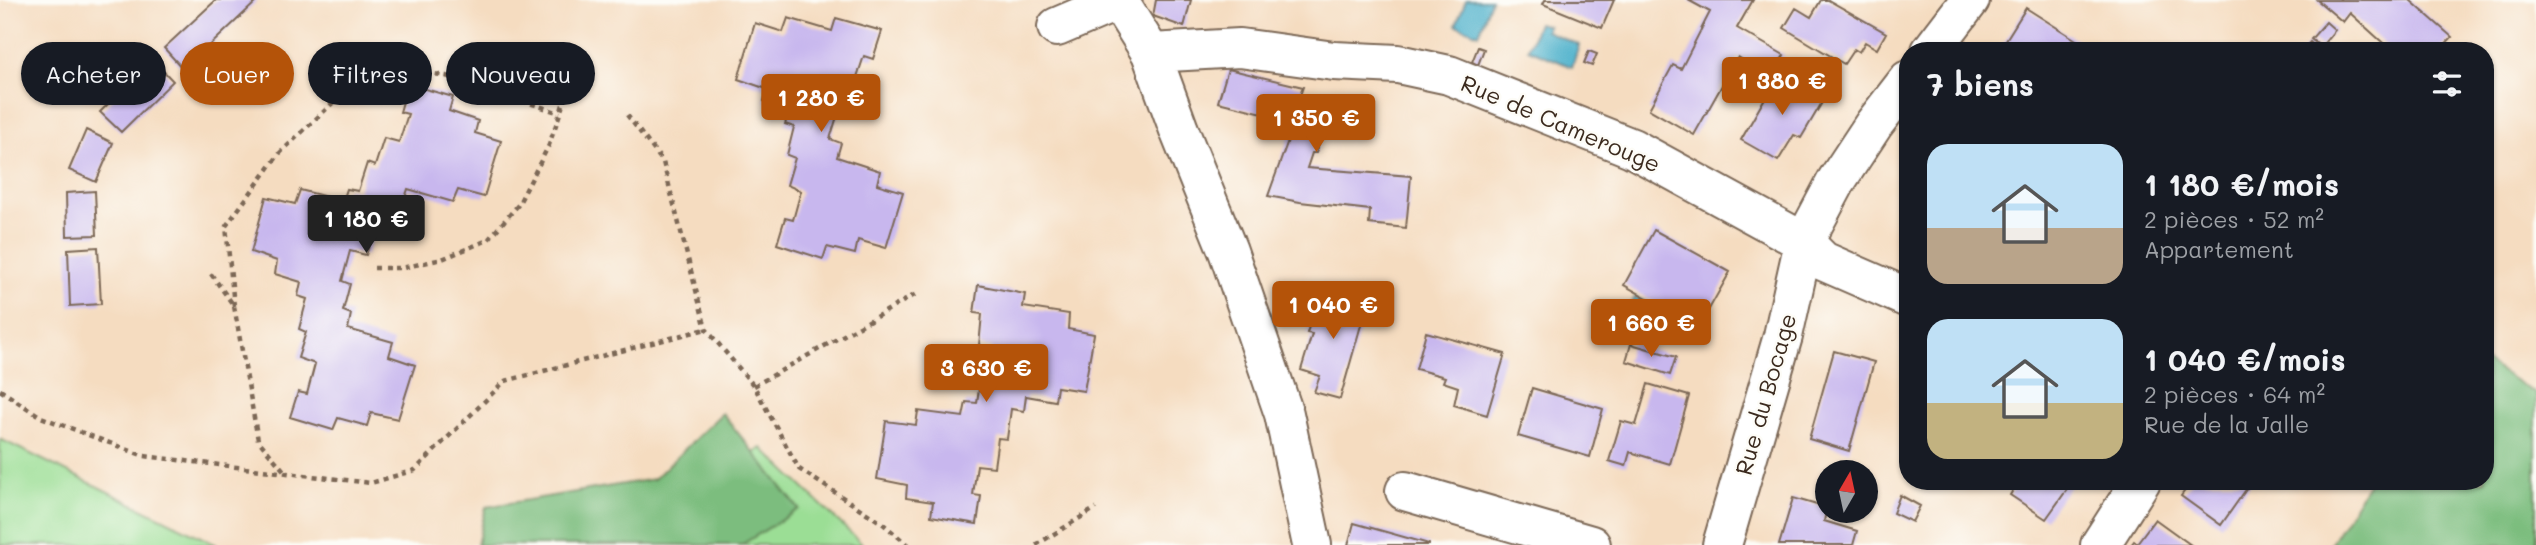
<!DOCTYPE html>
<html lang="fr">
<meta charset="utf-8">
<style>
:root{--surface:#171b24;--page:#242831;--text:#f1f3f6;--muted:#9ea1a6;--accent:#b45309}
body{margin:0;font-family:Mali,sans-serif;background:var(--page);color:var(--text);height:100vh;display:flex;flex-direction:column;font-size:26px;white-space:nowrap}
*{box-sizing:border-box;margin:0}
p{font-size:23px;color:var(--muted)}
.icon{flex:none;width:38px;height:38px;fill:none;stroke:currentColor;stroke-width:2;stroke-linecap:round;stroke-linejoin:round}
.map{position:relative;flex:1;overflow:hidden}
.drawer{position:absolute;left:1899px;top:42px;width:595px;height:448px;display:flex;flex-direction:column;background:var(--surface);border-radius:28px;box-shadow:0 2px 5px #0004}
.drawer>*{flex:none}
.hud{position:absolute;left:21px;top:42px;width:665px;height:63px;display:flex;gap:14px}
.needle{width:46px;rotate:9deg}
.fabs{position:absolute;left:1815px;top:460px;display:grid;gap:14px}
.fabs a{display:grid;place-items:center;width:63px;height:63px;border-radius:50%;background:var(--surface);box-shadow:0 2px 5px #0004;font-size:35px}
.price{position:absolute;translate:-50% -60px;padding:0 16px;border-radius:7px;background:var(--accent);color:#fff;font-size:23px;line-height:46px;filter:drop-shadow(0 2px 4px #0008)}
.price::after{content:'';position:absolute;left:50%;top:42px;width:21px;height:16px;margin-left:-10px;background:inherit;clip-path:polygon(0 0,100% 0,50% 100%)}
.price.active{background:#222;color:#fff}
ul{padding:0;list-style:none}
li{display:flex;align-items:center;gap:21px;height:175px;padding:0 28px}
li span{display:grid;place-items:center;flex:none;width:196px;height:140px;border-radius:21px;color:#555}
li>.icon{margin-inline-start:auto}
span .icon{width:84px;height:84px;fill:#fffc;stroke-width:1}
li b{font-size:30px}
h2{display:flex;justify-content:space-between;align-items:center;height:84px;padding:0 28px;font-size:30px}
.chip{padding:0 24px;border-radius:32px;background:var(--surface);box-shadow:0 2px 5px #0004;font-size:24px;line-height:63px}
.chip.active{background:var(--accent);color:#fff}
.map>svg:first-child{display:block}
</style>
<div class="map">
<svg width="2536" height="545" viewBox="0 0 2536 545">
<rect width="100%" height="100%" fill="#fdfcf7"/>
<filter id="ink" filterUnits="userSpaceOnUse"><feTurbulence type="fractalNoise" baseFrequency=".0143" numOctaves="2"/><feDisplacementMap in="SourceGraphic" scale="14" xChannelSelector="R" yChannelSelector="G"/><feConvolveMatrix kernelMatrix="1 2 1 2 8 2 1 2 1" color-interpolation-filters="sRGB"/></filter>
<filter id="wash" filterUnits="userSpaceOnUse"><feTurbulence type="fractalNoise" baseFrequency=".00686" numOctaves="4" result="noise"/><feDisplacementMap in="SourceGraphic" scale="28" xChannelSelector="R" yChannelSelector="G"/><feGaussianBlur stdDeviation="1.57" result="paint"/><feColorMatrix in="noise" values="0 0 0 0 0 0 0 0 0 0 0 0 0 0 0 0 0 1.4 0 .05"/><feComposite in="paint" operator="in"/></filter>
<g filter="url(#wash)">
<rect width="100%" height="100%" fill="#f5dcc0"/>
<!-- green -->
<path fill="#9bde95" stroke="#6b845a" stroke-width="2" d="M0 439 217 545H0Z
M762 448 863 545H600Z"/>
<!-- forest -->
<path fill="#7cbd7e" stroke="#5c744e" stroke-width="2" d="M2485 361 2536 394V545H2330L2370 481H2485Z
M722 413 799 509 741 545H477L486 507 654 479Z"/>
<!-- water -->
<path fill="#4cb0cb" stroke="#446d74" stroke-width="2" d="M1466 0H1491L1479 34 1456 25Z
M1538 23 1548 26 1546 31 1579 45 1572 67 1528 49Z
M1635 297 1670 315 1661 334 1626 314Z"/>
<g id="blocks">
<!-- building -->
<path fill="#c8b7ee" d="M216 0H258L184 70 164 48Z
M1156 0H1191L1184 27 1153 16Z
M1545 0H1614L1602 28 1543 4Z
M1688 0H1753L1737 28 1784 55 1771 78 1738 57 1694 135 1649 109 1673 65 1681 69 1710 12Z
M1821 0H1828L1886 33 1877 49 1865 42 1859 52 1854 49 1844 64 1784 28 1796 8 1811 17Z
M2317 0H2410L2452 37 2439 51H2392L2350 13 2343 22Z
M2026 8 2081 43 2076 51H1999Z
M788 18 832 31 836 18 882 31 873 59 864 56 855 83 840 80 831 108 839 110 830 139 841 143 837 157 880 171 877 184 903 192 886 248 858 240 855 254 827 247 823 259 777 244 785 218 793 220 801 191 787 185 795 158 787 155 794 127 785 124 790 110 764 101 767 89 738 79 755 23 783 32Z
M2326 22 2335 30 2321 47 2311 39Z
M2310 42 2320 51H2302Z
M1478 47 1484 49 1478 65 1472 62Z
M1589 51 1597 54 1592 66 1584 63Z
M153 60 173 81 121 132 100 112Z
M1228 69 1303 87 1299 98 1332 99 1316 153H1312L1307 168 1411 176 1406 228 1369 224 1370 210 1300 202 1268 196 1295 121 1218 102Z
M1780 72 1824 99 1801 138 1794 135 1778 161 1741 140Z
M408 84 453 97 449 111 478 121 475 133 501 141 484 197 458 190 453 202 408 189 403 204 392 201 383 230 375 228 366 255 350 251 342 281 350 284 343 311 351 314 348 329 393 342 389 356 415 365 398 419 371 413 367 426 338 418 333 430 290 417 298 392 307 394 315 364 298 358 306 332 299 329 307 299 298 296 301 282 275 274 277 261 251 252 266 197 295 204 300 190 343 201 347 189 358 191 367 163 375 166 384 138 399 142 408 114 400 112Z
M86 130 113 143 96 182 69 170Z
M95 191 97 235 67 236 66 193Z
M1654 230 1730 272 1699 327 1624 285Z
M98 247 101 304 70 306 68 249Z
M978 285 1025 294 1023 307 1069 314 1068 329 1094 334 1084 391 1057 387 1055 401 1026 396 1024 411 1011 409 1007 439 998 438 994 467 977 465 973 495 981 496 977 524 931 516 933 502 906 498 907 485 877 479 886 421 916 425 918 411 963 417 966 402 977 403 981 375 989 376 993 348 979 346 982 314 974 313Z
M1320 291 1367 304 1340 399 1314 392 1320 376 1301 370 1312 334 1307 333Z
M1426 332 1505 354 1487 415 1454 405 1458 387 1443 382 1445 377 1416 369Z
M1631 344 1676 357 1670 375 1626 361Z
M1834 351 1874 362 1849 451 1809 439Z
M1648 384 1689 396 1670 464 1630 452 1626 466 1609 461 1621 421 1636 425Z
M1532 388 1603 409 1590 457 1518 436Z
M2019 481H2073L2046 519 2010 495Z
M2192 481H2252L2221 525 2181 496Z
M1900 495 1920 506 1912 522 1893 513Z
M1793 498 1827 508 1824 521 1857 531 1853 545H1779Z
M2155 519 2191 545H2131L2134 541 2137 543Z
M1354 523 1429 544V545H1348Z"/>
</g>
</g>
<g filter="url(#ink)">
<use href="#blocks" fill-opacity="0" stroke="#7c6857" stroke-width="2"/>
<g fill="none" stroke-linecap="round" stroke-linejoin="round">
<defs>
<path id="minor" d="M1118 0 1151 53 1179 130 1228 251 1284 414 1312 545
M1057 27 1118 1
M1931 51 1970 0
M1151 53 1240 48 1334 61 1398 64 1449 75 1632 148 1804 242 1837 180 1874 124 1908 80
M1804 242 1823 261 1908 298
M1405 491 1591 545
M1722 545 1783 336 1804 242
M2100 545 2141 481"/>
</defs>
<!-- minor casing -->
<use href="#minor" stroke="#7c6857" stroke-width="42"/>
<!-- path -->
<path stroke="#7c6857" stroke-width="4.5" stroke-dasharray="5 5" stroke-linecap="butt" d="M627 115 663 162 706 329 754 386 799 469 882 523 908 545
M374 268H402L442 259 488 240 518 205 549 145 566 96
M211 274 234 306 258 440 286 473
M234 306 226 226 280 153 358 79 385 66 446 76 560 113
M754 386 918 293
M0 390 41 417 144 456 371 483 415 470 505 381 706 329
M1036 545 1096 508"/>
<!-- minor -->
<use href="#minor" stroke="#fff" stroke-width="38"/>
</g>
</g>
<g text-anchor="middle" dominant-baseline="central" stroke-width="5" stroke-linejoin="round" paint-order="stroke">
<!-- street labels -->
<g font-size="23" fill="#3b2a1e" stroke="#fdfcf7">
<text transform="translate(1561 123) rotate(23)">Rue de Camerouge</text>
<text transform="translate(1765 394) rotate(-74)">Rue du Bocage</text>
</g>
</g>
</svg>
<div class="fabs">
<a><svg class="needle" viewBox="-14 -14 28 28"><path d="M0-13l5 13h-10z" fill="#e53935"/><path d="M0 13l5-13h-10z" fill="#9ea1a6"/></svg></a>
</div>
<b class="price" style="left:1782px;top:117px">1 380 €</b>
<b class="price" style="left:821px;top:134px">1 280 €</b>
<b class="price" style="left:1316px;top:154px">1 350 €</b>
<b class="price active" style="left:366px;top:255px">1 180 €</b>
<b class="price" style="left:1333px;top:341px">1 040 €</b>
<b class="price" style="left:1651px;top:359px">1 660 €</b>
<b class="price" style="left:986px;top:404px">3 630 €</b>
<div class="hud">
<a class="chip">Acheter</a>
<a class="chip active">Louer</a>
<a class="chip">Filtres</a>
<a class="chip">Nouveau</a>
</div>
<section class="drawer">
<h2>7 biens<svg class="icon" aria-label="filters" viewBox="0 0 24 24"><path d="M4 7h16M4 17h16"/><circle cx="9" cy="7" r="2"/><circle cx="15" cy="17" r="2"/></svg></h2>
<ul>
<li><span style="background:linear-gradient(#bfe0f5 60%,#b9a48a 0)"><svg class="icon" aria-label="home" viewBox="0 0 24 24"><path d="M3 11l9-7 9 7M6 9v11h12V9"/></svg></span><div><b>1 180 €/mois</b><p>2 pièces · 52 m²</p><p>Appartement</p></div></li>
<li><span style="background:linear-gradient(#bfe0f5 60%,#c2b280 0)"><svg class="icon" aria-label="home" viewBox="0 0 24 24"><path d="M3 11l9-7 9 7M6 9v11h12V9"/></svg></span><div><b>1 040 €/mois</b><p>2 pièces · 64 m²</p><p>Rue de la Jalle</p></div></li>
</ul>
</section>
</div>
